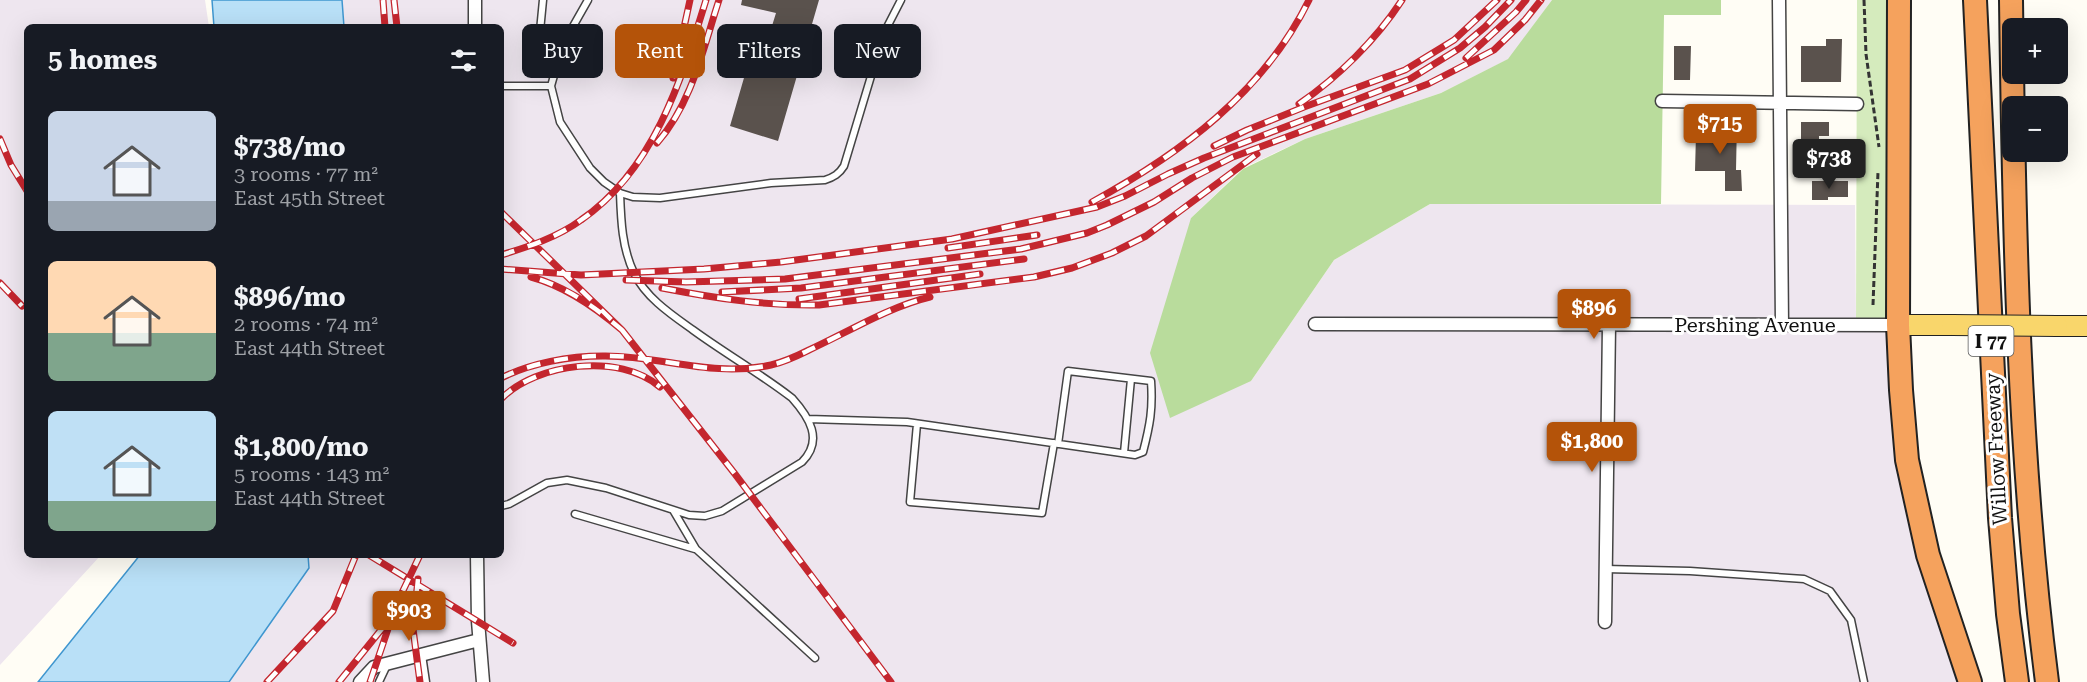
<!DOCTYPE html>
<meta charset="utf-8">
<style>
:root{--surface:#171b24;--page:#20242c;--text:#f1f3f6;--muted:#9ea1a6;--accent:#b45309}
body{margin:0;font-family:"Roboto Serif",serif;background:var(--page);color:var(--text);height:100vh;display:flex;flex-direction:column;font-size:22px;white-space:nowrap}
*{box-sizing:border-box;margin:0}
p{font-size:20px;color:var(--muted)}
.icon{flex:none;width:33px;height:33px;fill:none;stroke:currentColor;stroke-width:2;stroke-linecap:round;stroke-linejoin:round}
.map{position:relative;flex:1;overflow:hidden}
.sheet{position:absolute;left:24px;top:24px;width:480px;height:534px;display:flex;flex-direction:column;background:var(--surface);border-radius:9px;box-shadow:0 6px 24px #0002}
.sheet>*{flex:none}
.guide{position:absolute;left:522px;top:24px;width:570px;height:54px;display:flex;gap:12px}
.fabs{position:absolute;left:2002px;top:18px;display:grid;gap:12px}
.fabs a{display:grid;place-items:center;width:66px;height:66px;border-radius:9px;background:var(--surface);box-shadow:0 6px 24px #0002;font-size:30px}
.price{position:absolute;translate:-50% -51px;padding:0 14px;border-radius:6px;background:var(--accent);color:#fff;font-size:20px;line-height:39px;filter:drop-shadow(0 2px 3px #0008)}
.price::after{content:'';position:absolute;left:50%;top:36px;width:18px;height:14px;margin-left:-9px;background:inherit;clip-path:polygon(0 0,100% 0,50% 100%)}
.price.current{background:#222;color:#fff}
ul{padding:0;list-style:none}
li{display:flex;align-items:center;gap:18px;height:150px;padding:0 24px}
li span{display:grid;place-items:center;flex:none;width:168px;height:120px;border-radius:9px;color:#555}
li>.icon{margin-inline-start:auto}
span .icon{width:72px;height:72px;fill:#fffc;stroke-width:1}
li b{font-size:26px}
h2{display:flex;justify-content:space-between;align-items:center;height:72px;padding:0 24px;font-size:26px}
.tag{padding:0 21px;border-radius:9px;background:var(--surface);box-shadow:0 6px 24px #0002;font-size:21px;line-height:54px}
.tag.current{background:var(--accent);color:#fff}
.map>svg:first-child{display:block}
</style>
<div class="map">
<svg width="2087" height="682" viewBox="0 0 2087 682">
<rect width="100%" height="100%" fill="#fffdf5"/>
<!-- industrial -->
<path fill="#eee6ef" d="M0 0H205L209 27H27V555H101L0 665Z
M342 0H1552L1509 59 1441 93 1305 139 1243 168 1191 218 1251 381 1334 260 1430 204 1855 205 1856 325H1898L1907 460 1970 682H229L309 568 308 555H501V27H344Z"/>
<!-- green -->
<path fill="#d5ebbd" d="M1857 0H1899L1898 325H1856Z"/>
<!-- forest -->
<path fill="#b9dc9c" d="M1552 0H1721V15H1664L1661 204H1430L1334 260 1251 381 1170 418 1150 353 1191 218 1243 169 1305 139 1441 93 1508 59Z"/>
<!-- water -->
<path fill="#b9e0f7" stroke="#3f96cf" stroke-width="1.5" d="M212 0H342L344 27H214Z
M140 555H308L309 568 229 682H38Z"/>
<!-- building -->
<path fill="#5a524d" d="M742 0H819L778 141 730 126 755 40 767 42 776 13 741 5Z
M1826 39H1842L1841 82H1801V46H1826Z
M1674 46H1691L1690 80H1674Z
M1720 121H1737L1736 170H1741L1742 191H1725V171H1695L1696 134 1720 135Z
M1801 122H1829V136H1819V178H1801Z
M1812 181H1848V197H1828V200H1812Z"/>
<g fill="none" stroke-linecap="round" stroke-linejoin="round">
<defs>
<path id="lane" d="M543 0 540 31 563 44
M501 86H551L560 122 590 168 604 182 620 193 633 197 660 198 771 183 825 180C834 177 839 174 844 166L884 33 901 0
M551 86 563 44 588 0
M808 419 907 422 1135 455 1143 452C1150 425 1153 409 1151 381L1068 371 1058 444
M917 424 910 502 1042 513 1054 443
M1124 453 1131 379
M501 506 509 504 547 483 567 480 606 488 689 515 705 516 722 511 802 462C824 440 809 417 792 398 761 374 726 354 693 330 672 315 646 298 634 273 622 248 621 221 620 193
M673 510 696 549 815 658
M575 514 695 549
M1605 569 1690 571 1804 579 1830 591 1851 620 1864 682
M422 655 426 682
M379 682 387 665"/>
<path id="street" d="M1779 0 1782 325
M475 27V0
M1662 101 1857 104
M1315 324 1898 325
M477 555 478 621 483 682
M1605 622 1609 325
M360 682 374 667 479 640"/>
<path id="primary" d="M1898 325H1952
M2057 326H2087"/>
<path id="highway" d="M1899 0 1898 325 1901 390 1907 460 1928 555 1970 682
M1975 0 2000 518 2008 614 2017 682
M2011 0C2014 228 2018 456 2047 682"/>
</defs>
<!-- lane casing -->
<use href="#lane" stroke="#444" stroke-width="9"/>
<!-- street casing -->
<use href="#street" stroke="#444" stroke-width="15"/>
<!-- primary casing -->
<use href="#primary" stroke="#222" stroke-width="22"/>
<!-- highway casing -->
<use href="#highway" stroke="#222" stroke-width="26"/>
<!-- path -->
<path stroke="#333" stroke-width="3" stroke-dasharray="6 3" stroke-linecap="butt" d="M1864 0 1866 54 1879 147
M1873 305 1878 172"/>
<!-- lane -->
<use href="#lane" stroke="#fff" stroke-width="6"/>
<!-- street -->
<use href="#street" stroke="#fff" stroke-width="12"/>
<!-- primary -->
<use href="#primary" stroke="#f9d66b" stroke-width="20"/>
<!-- highway -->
<use href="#highway" stroke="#f5a25d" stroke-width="22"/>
<defs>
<path id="rail" d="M383 0 385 27
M394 0 397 27
M1466 58 1516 12 1526 0
M673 78 690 0
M1299 104C1338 77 1376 40 1402 0
M0 139 11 165 27 191
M657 143C692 103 703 49 719 0
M1214 146 1247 130 1304 107 1405 70 1454 40 1497 0
M1092 202C1180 154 1264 92 1309 0
M501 212 622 330C595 307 565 286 531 277
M948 248 1037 235
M501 255C528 247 558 237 581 220 654 170 681 81 706 0
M501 269 581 275 704 269 781 262 952 239 1097 207 1125 196 1168 174 1204 158 1410 79 1460 48 1485 27 1511 0
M626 280 686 282 785 279 1021 249 1087 233 1107 225 1154 202 1192 178 1233 157 1428 84 1494 50 1525 20 1541 0
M0 283 22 306
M662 288C714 298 765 306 819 305L1034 277 1072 268 1112 253 1146 236 1257 154
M722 292 801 288 1024 259
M799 299 980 274
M622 330 735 474 891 682
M501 378C531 363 569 356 603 356 660 355 711 378 771 365 784 362 797 356 809 350 846 333 891 306 930 297
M501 399C536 363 620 352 660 387
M369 555 513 643
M418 579 413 629 420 682
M267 682 333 611 356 555
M339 682 389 620 420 555
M370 682 389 626"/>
</defs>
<!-- rail casing -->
<use href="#rail" stroke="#c4262e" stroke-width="7"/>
<!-- rail -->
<use href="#rail" stroke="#fff" stroke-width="4.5" stroke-dasharray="14" stroke-linecap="butt"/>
<defs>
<path id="primary-bridge" d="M1952 325 2057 326"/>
</defs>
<!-- primary-bridge casing -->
<use href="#primary-bridge" stroke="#222" stroke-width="22" stroke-linecap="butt"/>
<!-- primary-bridge -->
<use href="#primary-bridge" stroke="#f9d66b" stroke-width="20"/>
</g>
<g text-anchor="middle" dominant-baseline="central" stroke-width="6" stroke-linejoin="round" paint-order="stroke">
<!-- shield labels -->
<rect fill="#fff" stroke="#585858" stroke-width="1.5" x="1968.5" y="326" width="45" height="30" rx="4.5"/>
<g font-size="18" font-weight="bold" fill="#111">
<text x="1991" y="341">I 77</text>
</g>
<!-- street labels -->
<g font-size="20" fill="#111" stroke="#fff">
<text x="1755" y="325">Pershing Avenue</text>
<text transform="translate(1996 449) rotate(-93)">Willow Freeway</text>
</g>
</g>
</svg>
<div class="fabs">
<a>+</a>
<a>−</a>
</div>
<b class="price" style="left:1720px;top:155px">$715</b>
<b class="price current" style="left:1829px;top:190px">$738</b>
<b class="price" style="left:1594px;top:340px">$896</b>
<b class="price" style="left:1592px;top:473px">$1,800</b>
<b class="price" style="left:409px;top:642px">$903</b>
<div class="guide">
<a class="tag">Buy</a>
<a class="tag current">Rent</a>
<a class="tag">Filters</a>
<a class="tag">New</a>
</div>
<section class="sheet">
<h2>5 homes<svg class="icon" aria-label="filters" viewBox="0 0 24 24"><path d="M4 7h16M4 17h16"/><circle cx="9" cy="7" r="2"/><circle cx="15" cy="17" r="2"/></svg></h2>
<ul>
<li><span style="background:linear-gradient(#c9d6e8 75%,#9aa5b1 0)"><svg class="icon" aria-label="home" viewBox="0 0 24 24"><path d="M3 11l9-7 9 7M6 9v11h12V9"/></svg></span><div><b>$738/mo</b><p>3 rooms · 77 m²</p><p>East 45th Street</p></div></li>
<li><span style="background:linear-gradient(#ffd9b3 60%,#7fa58c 0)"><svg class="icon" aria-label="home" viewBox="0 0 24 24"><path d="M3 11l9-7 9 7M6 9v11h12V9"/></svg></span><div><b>$896/mo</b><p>2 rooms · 74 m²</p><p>East 44th Street</p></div></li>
<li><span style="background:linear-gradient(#bfe0f5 75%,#7fa58c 0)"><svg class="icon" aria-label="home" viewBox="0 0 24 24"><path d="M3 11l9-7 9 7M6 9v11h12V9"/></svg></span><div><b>$1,800/mo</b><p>5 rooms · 143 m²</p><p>East 44th Street</p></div></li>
</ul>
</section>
</div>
